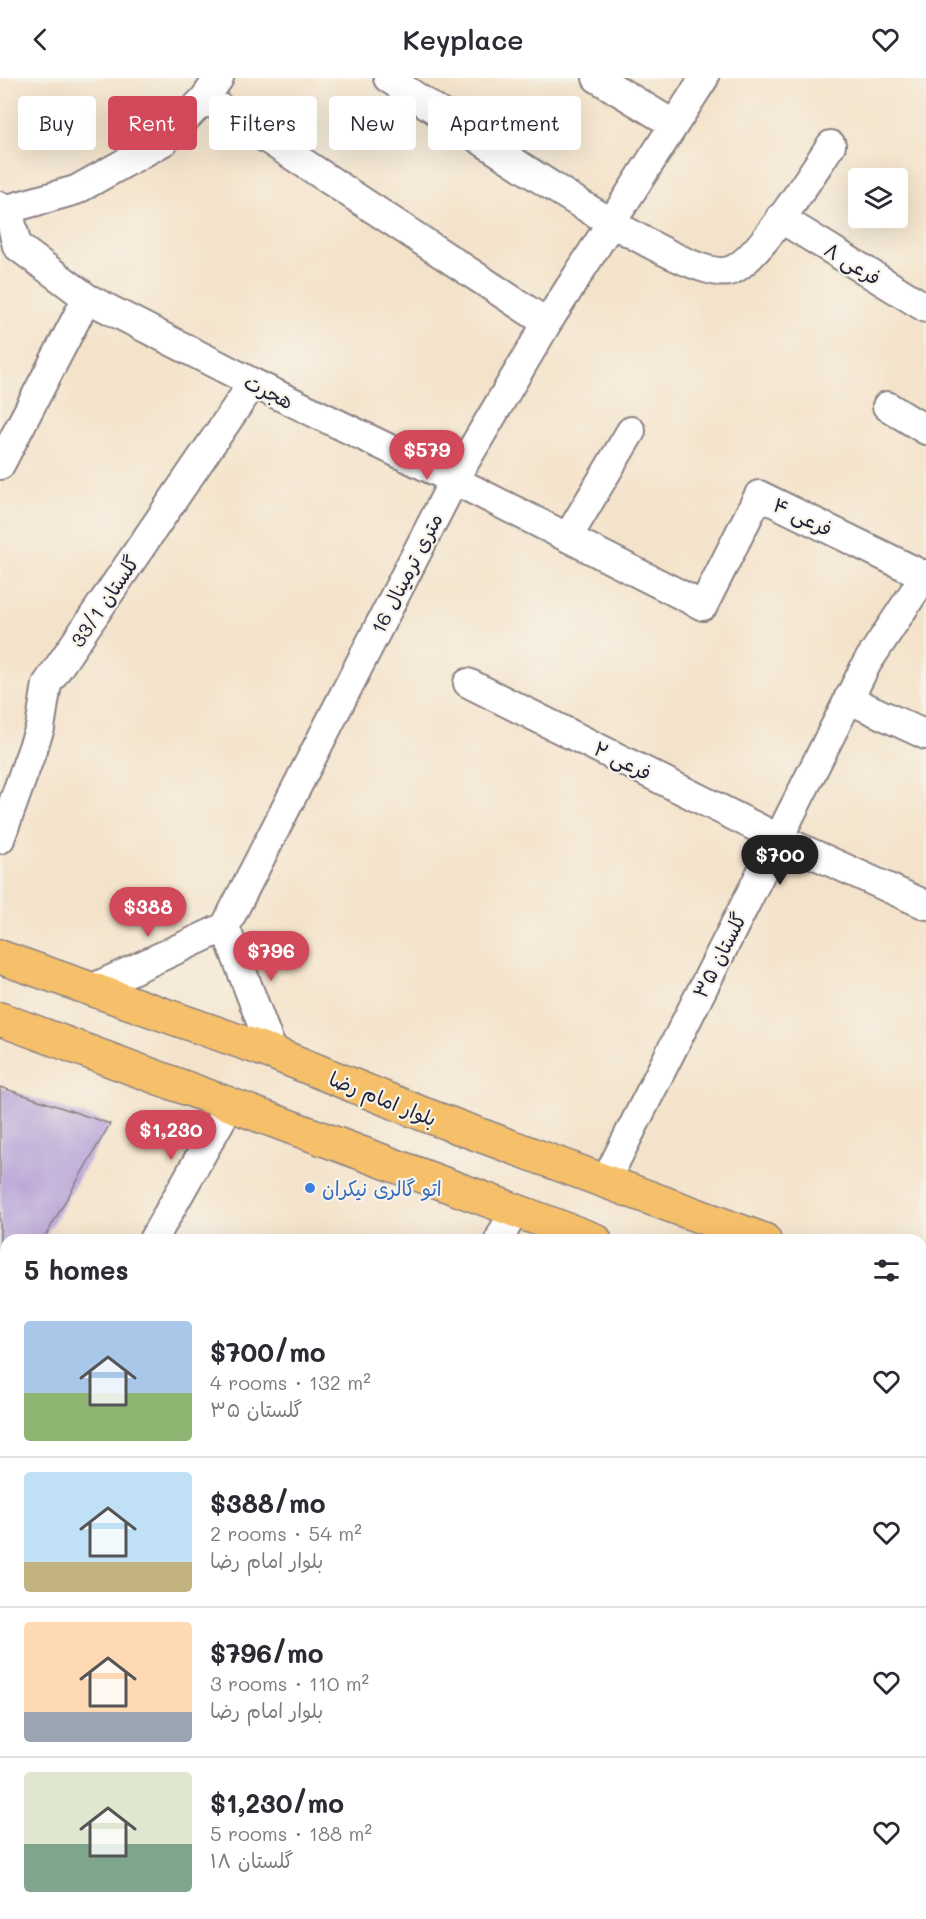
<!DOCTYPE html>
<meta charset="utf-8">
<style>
:root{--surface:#fff;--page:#f7f7f7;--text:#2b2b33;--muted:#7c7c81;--line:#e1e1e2;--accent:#d1495b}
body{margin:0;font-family:Mali,"Playpen Sans Arabic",sans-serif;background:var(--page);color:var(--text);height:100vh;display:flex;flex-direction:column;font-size:22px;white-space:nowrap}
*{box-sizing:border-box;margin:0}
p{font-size:20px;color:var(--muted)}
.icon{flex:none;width:33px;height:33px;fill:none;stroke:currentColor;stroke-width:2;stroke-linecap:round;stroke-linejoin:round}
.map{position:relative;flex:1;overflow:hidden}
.panel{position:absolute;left:0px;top:1156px;width:927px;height:686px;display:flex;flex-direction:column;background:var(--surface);border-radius:18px 18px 0 0;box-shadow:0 6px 24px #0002}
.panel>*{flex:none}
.guide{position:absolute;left:18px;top:18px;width:600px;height:54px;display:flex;gap:12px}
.fabs{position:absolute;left:848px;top:90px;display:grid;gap:12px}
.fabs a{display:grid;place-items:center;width:60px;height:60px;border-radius:6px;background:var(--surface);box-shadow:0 6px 24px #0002;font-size:30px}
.price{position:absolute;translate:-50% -51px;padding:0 14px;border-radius:21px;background:var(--accent);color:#fff;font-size:20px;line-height:39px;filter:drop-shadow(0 2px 3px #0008)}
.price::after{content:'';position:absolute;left:50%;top:36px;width:18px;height:14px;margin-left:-9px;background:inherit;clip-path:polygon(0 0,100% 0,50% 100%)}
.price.selected{background:#222;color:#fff}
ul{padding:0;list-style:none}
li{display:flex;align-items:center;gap:18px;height:150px;padding:0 24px}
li+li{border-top:2px solid var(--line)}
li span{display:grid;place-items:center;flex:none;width:168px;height:120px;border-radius:6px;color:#555}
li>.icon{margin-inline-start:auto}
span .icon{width:72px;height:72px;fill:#fffc;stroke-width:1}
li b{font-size:26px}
h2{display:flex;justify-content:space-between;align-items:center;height:72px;padding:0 24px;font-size:26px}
.tag{padding:0 21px;border-radius:6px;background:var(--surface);box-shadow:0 6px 24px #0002;font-size:21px;line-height:54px}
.tag.selected{background:var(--accent);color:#fff}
header{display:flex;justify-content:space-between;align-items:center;height:78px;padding:0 24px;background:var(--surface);font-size:27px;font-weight:600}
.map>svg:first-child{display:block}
</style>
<header><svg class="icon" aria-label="back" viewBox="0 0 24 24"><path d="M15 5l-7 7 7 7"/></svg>Keyplace<svg class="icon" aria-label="heart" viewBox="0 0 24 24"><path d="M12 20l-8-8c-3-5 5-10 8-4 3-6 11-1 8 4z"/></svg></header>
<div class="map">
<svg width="926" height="1841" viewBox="0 0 926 1841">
<rect width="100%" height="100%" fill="#f7f3e8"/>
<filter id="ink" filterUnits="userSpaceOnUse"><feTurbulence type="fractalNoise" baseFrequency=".0167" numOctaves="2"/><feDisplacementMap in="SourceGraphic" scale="12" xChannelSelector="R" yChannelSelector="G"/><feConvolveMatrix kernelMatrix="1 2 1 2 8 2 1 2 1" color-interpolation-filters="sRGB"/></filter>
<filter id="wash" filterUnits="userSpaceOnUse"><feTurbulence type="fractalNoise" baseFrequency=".008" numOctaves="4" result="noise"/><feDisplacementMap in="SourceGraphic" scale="24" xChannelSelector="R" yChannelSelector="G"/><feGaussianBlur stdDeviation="1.35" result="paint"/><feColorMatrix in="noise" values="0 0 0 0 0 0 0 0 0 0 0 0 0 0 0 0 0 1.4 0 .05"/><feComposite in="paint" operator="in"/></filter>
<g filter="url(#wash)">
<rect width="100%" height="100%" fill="#f4e3cb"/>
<g id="blocks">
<!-- building -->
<path fill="#b29cd5" d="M0 1009 110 1046 43 1162H6V1228L0 1238Z"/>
</g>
</g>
<g filter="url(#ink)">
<use href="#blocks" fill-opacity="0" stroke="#8b8283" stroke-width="1.5"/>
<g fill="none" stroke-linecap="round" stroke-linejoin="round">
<defs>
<path id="minor" d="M388 0C438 33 685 206 729 193 757 186 813 93 831 67
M597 0 673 46
M205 20 547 245
M0 128 8 131 76 112 164 63 205 20 219 0
M8 131 17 168 87 220 253 305 454 402 703 528 759 417 925 498
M780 140 926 230
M887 328 926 352
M0 387 87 220
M568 459 631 353
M468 605 778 760 926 827
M848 621 926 657
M0 761 40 650 47 606 253 305
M225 849 454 402 547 245 704 0
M225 849 273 975
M89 912 225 849
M605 1104 867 585 926 496
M153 1162 230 1026
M499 1162 514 1133
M921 1199 926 1186
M0 1431 6 1421
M0 1635 6 1638
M921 1738 926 1726
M17 1836 25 1841
M388 1836 398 1841
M463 1841 465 1836
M647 1841 648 1836
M879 1841 881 1836"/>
<path id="major" d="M0 879 273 975 423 1036 764 1162
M0 941 595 1162
M921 1220 926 1222
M921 1282 926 1284"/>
</defs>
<!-- minor casing -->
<use href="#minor" stroke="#8b8283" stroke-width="32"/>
<!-- major casing -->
<use href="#major" stroke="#8b8283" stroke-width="36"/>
<!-- minor -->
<use href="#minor" stroke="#fff" stroke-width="28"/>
<!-- major -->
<use href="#major" stroke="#f6c06b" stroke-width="33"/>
</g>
</g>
<!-- markers -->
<circle fill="#3f7fe0" stroke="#f7f3e8" stroke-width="2" cx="310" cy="1110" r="6"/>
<g text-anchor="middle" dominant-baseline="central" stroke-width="4.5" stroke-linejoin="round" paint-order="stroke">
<!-- street labels -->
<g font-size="20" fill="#22223b" stroke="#f7f3e8">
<text transform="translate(853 185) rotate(32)">فرعی ۸</text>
<text transform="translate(269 313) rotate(26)">هجرت</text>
<text transform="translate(803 438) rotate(26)">فرعی ۴</text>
<text transform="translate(406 495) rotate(-63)">16 متری ترمینال</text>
<text transform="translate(104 523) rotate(-56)">گلستان 33/1</text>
<text transform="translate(623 682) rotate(27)">فرعی ۲</text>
<text transform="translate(719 877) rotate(-63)">گلستان ۳۵</text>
<text transform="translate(383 1020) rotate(22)">بلوار امام رضا</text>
</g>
<!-- shop labels -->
<g font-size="20" fill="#366cbe" stroke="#f7f3e8" text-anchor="start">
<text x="322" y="1110">اتو گالری نیکران</text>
</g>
</g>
</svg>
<div class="fabs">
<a><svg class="icon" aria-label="layers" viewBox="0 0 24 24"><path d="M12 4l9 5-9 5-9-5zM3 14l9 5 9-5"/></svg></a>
</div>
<b class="price" style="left:427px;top:403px">$579</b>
<b class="price selected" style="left:780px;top:808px">$700</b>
<b class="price" style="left:148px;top:860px">$388</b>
<b class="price" style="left:271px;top:904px">$796</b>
<b class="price" style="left:171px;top:1083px">$1,230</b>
<div class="guide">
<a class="tag">Buy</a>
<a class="tag selected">Rent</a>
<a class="tag">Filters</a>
<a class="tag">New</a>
<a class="tag">Apartment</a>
</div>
<section class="panel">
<h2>5 homes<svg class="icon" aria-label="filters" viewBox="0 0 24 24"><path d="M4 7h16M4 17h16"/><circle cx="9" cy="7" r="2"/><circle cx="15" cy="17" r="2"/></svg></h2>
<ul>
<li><span style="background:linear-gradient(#a9c7e8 60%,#8fb573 0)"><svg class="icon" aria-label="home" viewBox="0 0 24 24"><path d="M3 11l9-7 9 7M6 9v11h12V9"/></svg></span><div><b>$700/mo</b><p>4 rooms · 132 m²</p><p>گلستان ۳۵</p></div><svg class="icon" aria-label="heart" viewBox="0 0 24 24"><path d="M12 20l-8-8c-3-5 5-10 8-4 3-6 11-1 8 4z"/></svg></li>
<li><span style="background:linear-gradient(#bfe0f5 75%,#c2b280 0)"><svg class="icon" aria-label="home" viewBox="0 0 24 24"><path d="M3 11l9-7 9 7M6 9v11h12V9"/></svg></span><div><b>$388/mo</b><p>2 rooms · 54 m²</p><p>بلوار امام رضا</p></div><svg class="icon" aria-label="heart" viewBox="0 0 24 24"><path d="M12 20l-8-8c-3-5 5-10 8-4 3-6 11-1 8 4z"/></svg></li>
<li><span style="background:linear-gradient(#ffd9b3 75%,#9aa5b1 0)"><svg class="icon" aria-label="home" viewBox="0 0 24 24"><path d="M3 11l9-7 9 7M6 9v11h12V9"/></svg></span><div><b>$796/mo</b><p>3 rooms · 110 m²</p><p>بلوار امام رضا</p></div><svg class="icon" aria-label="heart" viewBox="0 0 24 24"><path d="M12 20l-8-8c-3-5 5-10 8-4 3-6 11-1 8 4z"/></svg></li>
<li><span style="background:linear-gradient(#dfe7d0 60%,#7fa58c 0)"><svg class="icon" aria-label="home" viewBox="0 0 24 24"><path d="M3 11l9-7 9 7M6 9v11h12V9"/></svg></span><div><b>$1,230/mo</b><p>5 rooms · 188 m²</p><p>گلستان ۱۸</p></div><svg class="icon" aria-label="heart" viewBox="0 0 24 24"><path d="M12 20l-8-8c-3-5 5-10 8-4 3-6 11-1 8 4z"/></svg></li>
</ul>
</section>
</div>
